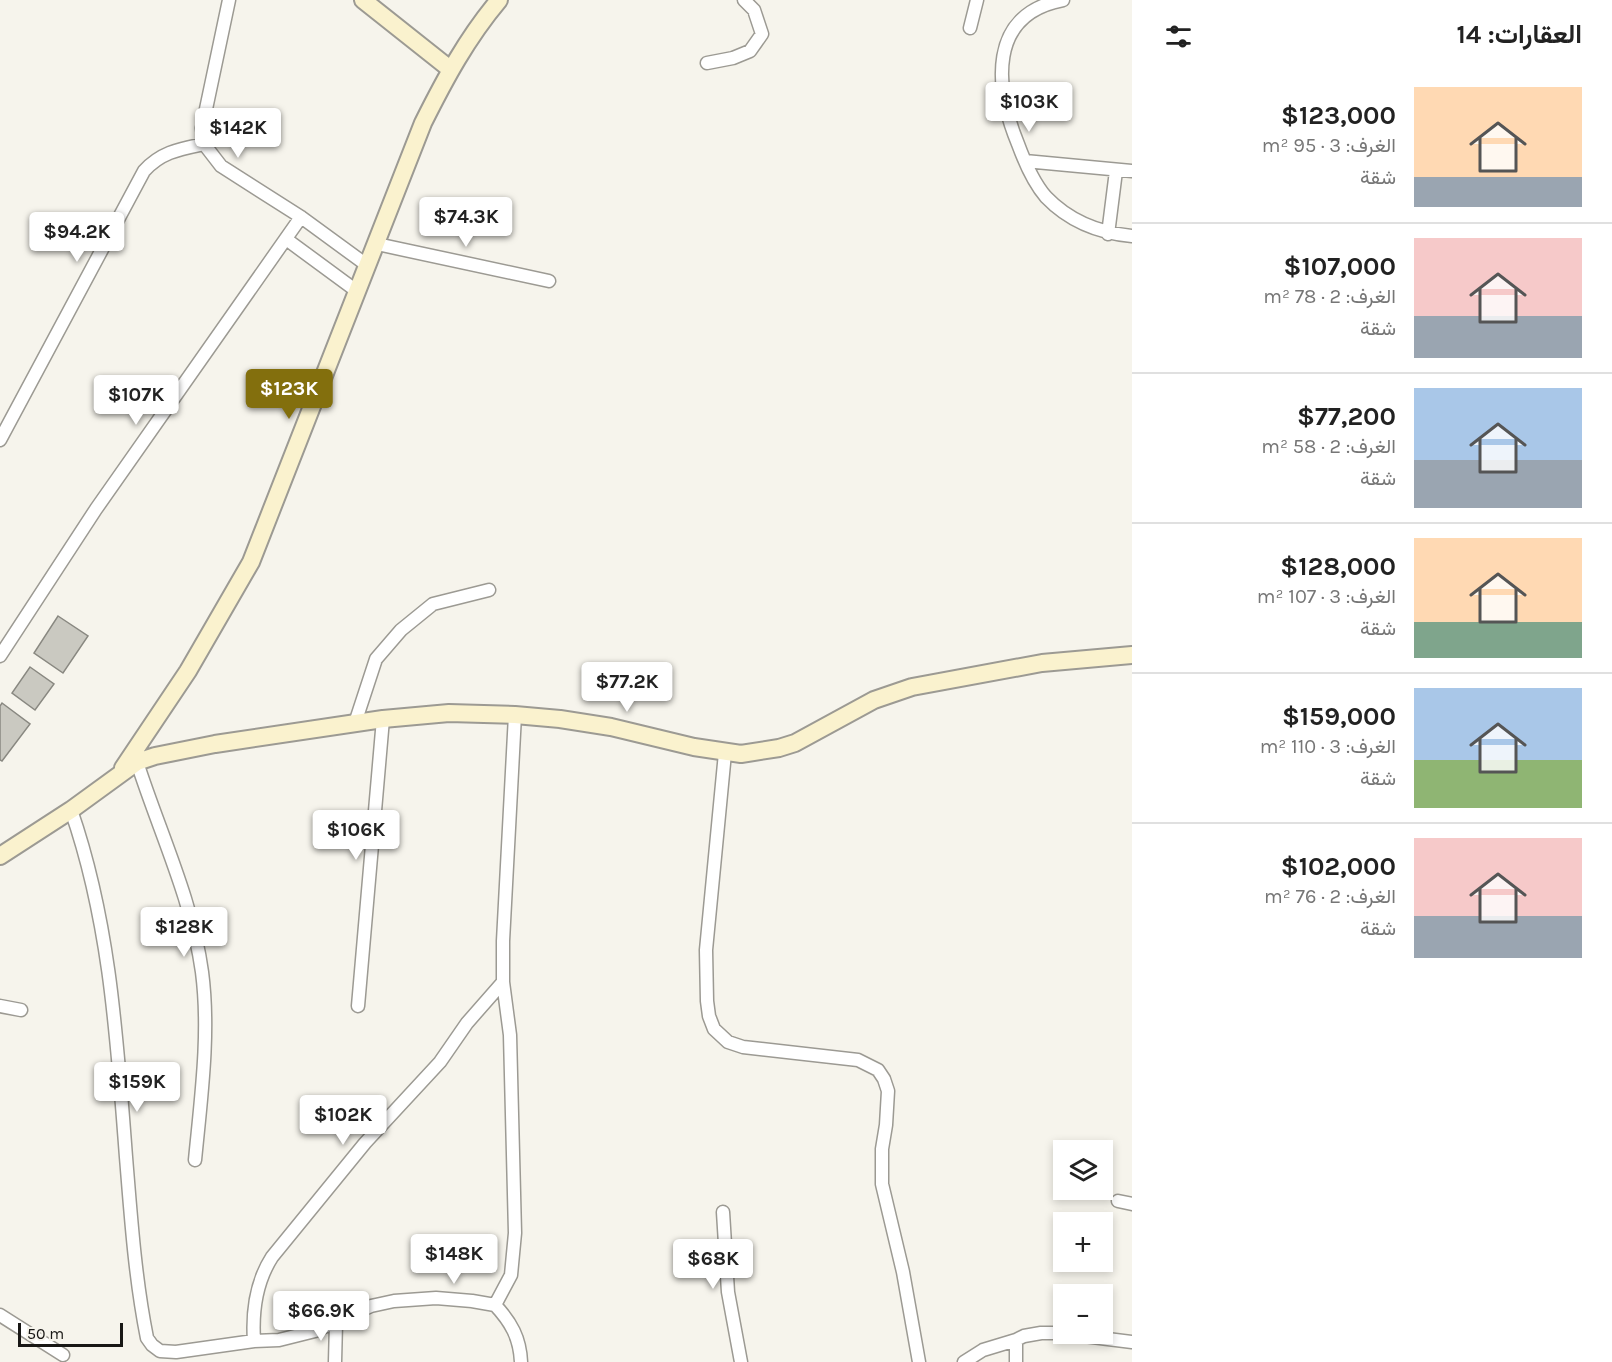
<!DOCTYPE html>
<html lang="ar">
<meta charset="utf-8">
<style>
:root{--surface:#fff;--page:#f2f2f2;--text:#222;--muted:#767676;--line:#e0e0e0;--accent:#836f0d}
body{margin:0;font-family:Karla,Vazirmatn,sans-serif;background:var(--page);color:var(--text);direction:rtl;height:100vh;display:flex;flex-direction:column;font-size:22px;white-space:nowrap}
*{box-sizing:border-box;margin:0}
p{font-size:20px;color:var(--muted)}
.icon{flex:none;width:33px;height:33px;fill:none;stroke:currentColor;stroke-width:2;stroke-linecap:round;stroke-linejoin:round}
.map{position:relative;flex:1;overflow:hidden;direction:ltr}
.sheet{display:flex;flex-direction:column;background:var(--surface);width:480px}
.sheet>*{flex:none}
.tools{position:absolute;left:1053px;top:1140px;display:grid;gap:12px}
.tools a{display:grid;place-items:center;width:60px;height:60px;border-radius:0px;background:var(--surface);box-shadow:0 3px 9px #0003;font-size:30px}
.scale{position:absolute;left:18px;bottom:15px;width:105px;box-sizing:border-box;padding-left:6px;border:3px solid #181715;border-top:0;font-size:16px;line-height:21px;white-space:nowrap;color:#181715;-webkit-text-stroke:4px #f6f4ec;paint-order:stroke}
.price{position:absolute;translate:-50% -51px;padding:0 14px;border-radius:6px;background:#fff;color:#222;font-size:20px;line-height:39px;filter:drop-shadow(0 2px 3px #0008)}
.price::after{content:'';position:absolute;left:50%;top:36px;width:18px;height:14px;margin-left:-9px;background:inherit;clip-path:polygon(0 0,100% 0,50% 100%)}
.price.current{background:var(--accent);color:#fff}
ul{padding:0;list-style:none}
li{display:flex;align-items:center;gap:18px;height:150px;padding:0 30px}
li+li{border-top:2px solid var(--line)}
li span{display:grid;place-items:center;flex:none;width:168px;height:120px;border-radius:0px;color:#555}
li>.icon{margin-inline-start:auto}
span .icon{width:72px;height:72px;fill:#fffc;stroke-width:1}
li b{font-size:26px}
h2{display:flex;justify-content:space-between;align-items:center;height:72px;padding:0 30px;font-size:26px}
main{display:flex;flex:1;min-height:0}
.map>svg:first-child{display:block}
</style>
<main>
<section class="sheet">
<h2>العقارات: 14<svg class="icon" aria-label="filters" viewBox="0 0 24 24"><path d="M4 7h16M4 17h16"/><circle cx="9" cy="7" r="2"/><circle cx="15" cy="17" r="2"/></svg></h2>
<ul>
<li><span style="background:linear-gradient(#ffd9b3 75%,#9aa5b1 0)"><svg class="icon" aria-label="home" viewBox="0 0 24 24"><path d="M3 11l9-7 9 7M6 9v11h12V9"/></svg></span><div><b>$123,000</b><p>الغرف: 3 · 95 m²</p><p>شقة</p></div></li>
<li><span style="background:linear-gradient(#f6c9c9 65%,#9aa5b1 0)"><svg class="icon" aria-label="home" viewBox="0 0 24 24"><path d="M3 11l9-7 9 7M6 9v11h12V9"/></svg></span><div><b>$107,000</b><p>الغرف: 2 · 78 m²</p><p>شقة</p></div></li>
<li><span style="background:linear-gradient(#a9c7e8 60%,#9aa5b1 0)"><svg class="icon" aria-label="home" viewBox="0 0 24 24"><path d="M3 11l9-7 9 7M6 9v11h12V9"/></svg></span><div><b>$77,200</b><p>الغرف: 2 · 58 m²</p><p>شقة</p></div></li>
<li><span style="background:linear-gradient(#ffd9b3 70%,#7fa58c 0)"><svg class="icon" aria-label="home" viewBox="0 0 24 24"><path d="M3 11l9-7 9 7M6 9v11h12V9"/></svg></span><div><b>$128,000</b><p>الغرف: 3 · 107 m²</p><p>شقة</p></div></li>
<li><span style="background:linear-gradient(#a9c7e8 60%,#8fb573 0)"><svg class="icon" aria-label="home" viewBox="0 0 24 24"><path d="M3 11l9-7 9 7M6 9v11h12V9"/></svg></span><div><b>$159,000</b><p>الغرف: 3 · 110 m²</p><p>شقة</p></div></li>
<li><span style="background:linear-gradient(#f6c9c9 65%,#9aa5b1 0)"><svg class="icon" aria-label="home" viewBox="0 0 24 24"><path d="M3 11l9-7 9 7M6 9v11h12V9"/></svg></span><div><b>$102,000</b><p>الغرف: 2 · 76 m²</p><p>شقة</p></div></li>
</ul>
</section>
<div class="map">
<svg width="1132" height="1362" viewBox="0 0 1132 1362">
<rect width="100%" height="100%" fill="#f6f4ec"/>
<!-- building -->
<path fill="#cac9c1" stroke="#898881" stroke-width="1.5" d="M58 616 88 636 63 673 34 653Z
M30 667 54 684 35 710 12 693Z
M2 703 30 724 2 761 0 760V706Z"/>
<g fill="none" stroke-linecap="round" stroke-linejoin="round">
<defs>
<path id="street" d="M229 0 202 128 204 144 221 166 301 217 368 266
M1063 0C987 14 995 88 1018 144 1025 163 1033 182 1046 197 1069 221 1100 233 1132 236
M970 28 977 0
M707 63 733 58 750 51 762 34 754 10 744 0
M1025 161 1132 171
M1108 234 1116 171
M286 239 358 292
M377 244 549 281
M0 440 144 171C161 152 180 149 204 144
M0 656 96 509 301 217
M355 723 376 659 401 630 433 604 489 590
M725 753 706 950 707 1001 709 1016 714 1029 728 1042 743 1047 858 1060 878 1070 884 1079 888 1091 886 1125 882 1149V1184L903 1272 919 1362
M137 762C159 831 192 899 202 972 210 1033 201 1098 195 1160
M71 810C110 922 117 1040 126 1157 131 1218 135 1278 147 1338L152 1345 160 1351 176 1352 254 1341 279 1340 315 1331 371 1306 394 1301 436 1298 472 1301 495 1305C511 1322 520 1338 521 1362
M0 1006 21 1010
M358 1006 383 719
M1118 1201 1132 1204
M723 1212 728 1292 741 1362
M495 1305 511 1275 515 1233 510 1035 503 982V941L515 715
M0 1315 63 1355
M1068 1334 1132 1342
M1016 1340V1362
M254 1341C252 1311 256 1282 272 1257L365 1143 440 1062 467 1023 503 982
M335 1362 336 1323
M964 1362 983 1350 1016 1340 1024 1336 1041 1333H1064"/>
<path id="secondary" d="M363 0 450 69
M123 768 188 671 251 562 423 123C445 79 467 38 499 0
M0 856 71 810 137 762 155 756 215 744 383 719 449 713 515 715 560 719 611 727 694 747 741 754 779 748 795 743 874 700 912 687 1042 663 1132 655"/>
</defs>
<!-- street casing -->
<use href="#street" stroke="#9c9a93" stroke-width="15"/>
<!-- secondary casing -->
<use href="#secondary" stroke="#9c9a93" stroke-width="20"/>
<!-- street -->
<use href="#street" stroke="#fff" stroke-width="12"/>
<!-- secondary -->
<use href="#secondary" stroke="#faf2ce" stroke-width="16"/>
</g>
</svg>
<div class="tools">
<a><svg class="icon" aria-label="layers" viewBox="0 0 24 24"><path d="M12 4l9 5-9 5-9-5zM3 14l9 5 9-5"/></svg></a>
<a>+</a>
<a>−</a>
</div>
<div class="scale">50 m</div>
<b class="price" style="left:1029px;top:133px">$103K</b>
<b class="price" style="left:238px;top:159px">$142K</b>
<b class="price" style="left:466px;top:248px">$74.3K</b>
<b class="price" style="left:77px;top:263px">$94.2K</b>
<b class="price current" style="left:289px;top:420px">$123K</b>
<b class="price" style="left:136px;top:426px">$107K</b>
<b class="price" style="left:627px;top:713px">$77.2K</b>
<b class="price" style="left:356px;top:861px">$106K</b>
<b class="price" style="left:184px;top:958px">$128K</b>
<b class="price" style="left:137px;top:1113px">$159K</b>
<b class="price" style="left:343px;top:1146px">$102K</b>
<b class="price" style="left:454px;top:1285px">$148K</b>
<b class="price" style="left:713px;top:1290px">$68K</b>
<b class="price" style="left:321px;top:1342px">$66.9K</b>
</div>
</main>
